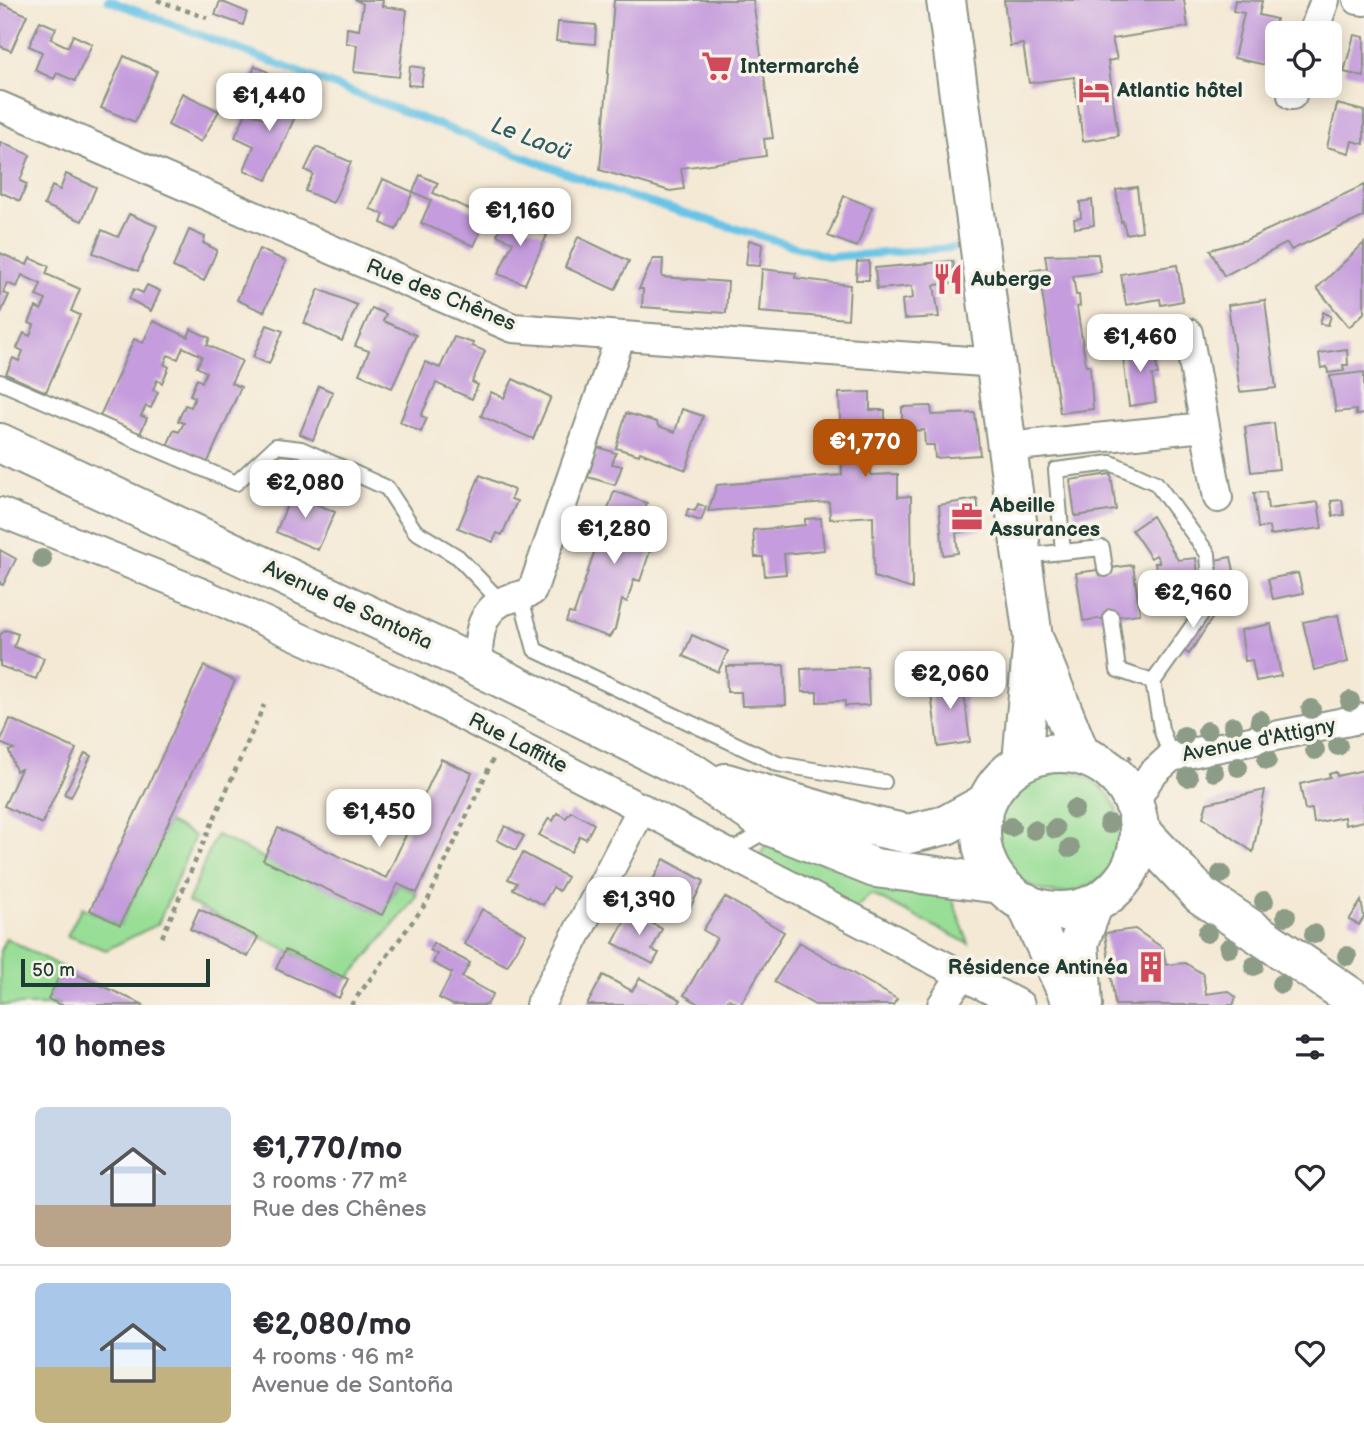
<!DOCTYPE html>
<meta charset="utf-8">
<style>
:root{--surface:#fff;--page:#f7f7f7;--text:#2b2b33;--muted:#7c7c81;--line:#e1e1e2;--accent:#b45309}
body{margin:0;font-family:"Balsamiq Sans",sans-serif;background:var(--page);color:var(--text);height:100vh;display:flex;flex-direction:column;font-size:26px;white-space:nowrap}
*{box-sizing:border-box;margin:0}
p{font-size:23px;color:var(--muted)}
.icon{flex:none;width:38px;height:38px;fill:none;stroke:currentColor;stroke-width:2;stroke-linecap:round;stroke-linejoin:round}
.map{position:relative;height:1005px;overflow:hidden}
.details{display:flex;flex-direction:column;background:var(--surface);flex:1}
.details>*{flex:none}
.fabs{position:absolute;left:1265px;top:21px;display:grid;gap:14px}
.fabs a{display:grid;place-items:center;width:77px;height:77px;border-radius:10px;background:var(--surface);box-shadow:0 4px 18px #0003;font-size:35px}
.scale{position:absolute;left:21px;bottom:18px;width:189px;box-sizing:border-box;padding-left:7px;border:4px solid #1f3d34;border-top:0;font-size:19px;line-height:24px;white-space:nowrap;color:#1f3d34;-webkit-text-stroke:5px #f7f3e8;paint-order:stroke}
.price{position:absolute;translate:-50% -60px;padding:0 16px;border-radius:14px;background:#fff;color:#222;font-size:23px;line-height:46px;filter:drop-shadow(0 2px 4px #0008)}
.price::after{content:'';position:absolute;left:50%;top:42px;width:21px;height:16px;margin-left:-10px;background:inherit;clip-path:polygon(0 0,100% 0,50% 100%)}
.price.active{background:var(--accent);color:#fff}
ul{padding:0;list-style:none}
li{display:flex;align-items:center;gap:21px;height:175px;padding:0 35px}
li+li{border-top:2px solid var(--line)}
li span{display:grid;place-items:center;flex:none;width:196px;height:140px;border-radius:10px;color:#555}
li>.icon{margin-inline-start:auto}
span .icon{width:84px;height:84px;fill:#fffc;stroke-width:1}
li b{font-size:30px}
h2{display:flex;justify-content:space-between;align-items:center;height:84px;padding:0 35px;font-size:30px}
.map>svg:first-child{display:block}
</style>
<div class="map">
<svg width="1364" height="1005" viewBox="0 0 1364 1005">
<rect width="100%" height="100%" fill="#f7f3e8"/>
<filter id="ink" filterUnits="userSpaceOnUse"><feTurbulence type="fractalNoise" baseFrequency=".0143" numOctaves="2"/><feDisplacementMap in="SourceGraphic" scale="14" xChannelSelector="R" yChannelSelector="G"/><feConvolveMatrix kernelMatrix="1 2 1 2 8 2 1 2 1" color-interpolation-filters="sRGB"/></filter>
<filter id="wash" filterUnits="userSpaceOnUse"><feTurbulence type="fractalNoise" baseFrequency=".00686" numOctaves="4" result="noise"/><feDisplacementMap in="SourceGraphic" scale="28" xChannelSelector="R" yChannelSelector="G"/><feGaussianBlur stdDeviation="1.57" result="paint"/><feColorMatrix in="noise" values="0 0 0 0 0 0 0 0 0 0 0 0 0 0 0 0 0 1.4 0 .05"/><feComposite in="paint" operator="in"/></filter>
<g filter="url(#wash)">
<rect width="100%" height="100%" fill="#f4e9d5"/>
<!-- green -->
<path fill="#99de96" stroke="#5c8e65" stroke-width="2" d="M999 832a61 61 0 1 1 122 0a61 61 0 1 1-122 0Z
M168 822 195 836 158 924 106 950 67 936 82 907 120 925Z
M216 835 382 915 398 884 417 893 413 902 348 979 188 902Z
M768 842 897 890 899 893 951 896 969 944 871 894 855 909 759 856Z
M6 938 63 968 48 999 61 1005H0V951Z"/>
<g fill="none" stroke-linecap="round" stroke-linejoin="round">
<!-- stream -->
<path stroke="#68c3e6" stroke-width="8" d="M108 0 625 195 830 257 952 248"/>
</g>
<g id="blocks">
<!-- building -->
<path fill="#c59cdd" d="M356 0H383L382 6 407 10 399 77 354 72 357 45 346 43 347 28 359 30 363 4Z
M614 0H753L773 138 764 139 766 156 681 168 684 189 670 191 600 170Z
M1004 0H1184L1188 27 1112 39 1117 59 1108 61 1118 136 1083 141 1074 77 1029 83 1023 44 1010 46Z
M1235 0 1262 1 1259 15 1276 19 1266 65 1234 58 1244 13 1233 11Z
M220 1 247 12 243 25 215 15Z
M0 3 27 15 11 51 0 46Z
M40 21 56 28 51 39 68 47 73 35 92 44 75 81 57 73 54 79 35 70 42 52 29 46Z
M558 22 596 25 595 44 556 41Z
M1354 35 1364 37V77L1344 72Z
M124 56 157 71 135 122 101 108Z
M255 66 268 72 259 93 246 87Z
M410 66 424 68 421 86 408 85Z
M284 85 305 94 267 180 244 170 254 146 235 137 247 111 272 122Z
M182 93 219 111 201 142 168 125Z
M1337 104 1364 111V144L1352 141 1349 153 1327 147Z
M0 142 30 155 20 181 27 184 20 201 0 192Z
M316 147 351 162 333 203 305 191 313 174 305 170Z
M66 174 96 187 82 221 44 205 52 186 60 190Z
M420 175 438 183 433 193 487 217 474 246 421 223 431 200 413 192Z
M383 179 413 192 396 230 381 223 384 214 370 209Z
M1364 185 1363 217 1291 250 1287 243 1224 276 1210 250 1246 240Z
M1137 187 1142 231 1126 234 1123 221 1121 222 1116 190Z
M844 196 872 207 857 247 828 236Z
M1092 200 1094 225 1075 228 1074 219 1081 218 1080 202Z
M508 211 525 217 523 226 547 235 525 284 498 274 513 242 497 235Z
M129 214 157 226 138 271 93 253 102 230 118 237Z
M189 230 205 237 203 243 217 250 204 281 173 267Z
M578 237 629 261 615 290 565 267Z
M749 240 762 244 760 266 746 265Z
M1364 243V313L1349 327 1317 288Z
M259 249 286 261 264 312 237 300Z
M0 253 27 265 30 258 49 266 46 274 80 289 71 311 80 315 46 392 6 374 13 358 19 361 23 351 17 348 24 333 30 336 34 325 29 323 36 307 41 310 46 300 36 296 41 284 22 275 17 287 7 283 3 293 9 295 0 315Z
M1098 254 1101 272 1073 276 1076 295H1079L1080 306 1077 307 1086 366H1090L1093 409 1060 413 1040 278 1032 279 1031 271 1047 268 1045 255Z
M653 259H663L662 277 728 282 726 313 642 307 643 289H639Z
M869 261V280H856L857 262Z
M953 261 956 283 934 285 939 317 904 319 902 300 913 298 912 286 877 289 875 268Z
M1177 265 1183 301 1161 305 1160 299 1126 305 1121 274Z
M762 269 796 273 795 278 850 285 848 319 759 312Z
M147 285 160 291 151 311 129 299 134 289 143 293Z
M319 289 357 305 342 341 304 323Z
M1265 300 1276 388 1240 392 1228 305Z
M372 308 386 314 383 321 416 335 392 388 359 374 369 351 355 346Z
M1323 312 1331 316 1328 325 1320 324Z
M153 321 188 337 191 329 210 338 207 345 242 361 231 383 241 387 207 464 167 446 174 430 179 432 184 423 178 421 185 405 191 407 195 397 190 395 197 379 202 382 206 372 197 367 202 356 183 347 178 359 168 355 164 364 169 367 162 383 157 380 153 390 158 392 151 408 146 406 141 416 147 418 140 434 100 416 134 339 143 343Z
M267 325 283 331 269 364 253 357Z
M454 337 473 343 472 346 485 351 472 382 478 385 472 399 436 383 421 416 427 418 421 432 400 422 425 362 440 368Z
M1153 345 1158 375H1152L1156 402 1129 406 1122 349Z
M1347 349 1348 365H1343L1344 371 1328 373 1327 367 1321 368 1319 353Z
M1364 372V414L1356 415V410L1336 412 1330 376Z
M513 379 551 397 533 439 481 416 491 392 504 398Z
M319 386 333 392 313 440 300 434Z
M870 392V410H885V421H902V407L931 406 932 415 975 413 980 455 935 458 934 445H925L924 430 870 434 871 475 898 474V497L911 496 912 589 874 577 873 516 830 519 829 502 708 511 717 485 842 475 839 393Z
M682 409 703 416 686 470 640 452 639 455 616 448 626 413 657 422 658 426 675 432Z
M1274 423 1279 469 1251 472 1245 427Z
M598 447 616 453 612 464 622 466 615 485 588 477Z
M1111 474 1116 510 1075 516 1070 480Z
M480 475 514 490 511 499 517 501 502 535 497 533 493 542 458 528Z
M294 488 312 495 309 501 335 512 318 550 276 532Z
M614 491 647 503 638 527 656 533 640 581 634 579 627 602 622 600 615 629 609 637 566 622 569 613 574 614Z
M1266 492 1268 509 1318 502 1322 528 1270 535 1269 527 1258 528 1254 493Z
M977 499 981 529 956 533 958 553 943 555 939 505Z
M1342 500 1344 515 1333 516 1331 501Z
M698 504 706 507 701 521 686 516 688 509 695 511Z
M1152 516 1178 560 1196 558 1199 582 1159 588 1155 563H1159V560L1156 555 1151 558 1132 530Z
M821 518 824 550 784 554 786 574 765 576 763 557H755L753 530 805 525V519Z
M0 550 16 559 3 585 0 584Z
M1231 557 1237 585 1221 588 1215 560Z
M1133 565 1140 614 1083 621 1076 573Z
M1298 573 1303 593 1273 599 1268 579Z
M1197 606 1213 617 1189 654 1173 643Z
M1338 615 1348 662 1314 670 1303 622Z
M1271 624 1281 676 1256 681 1252 660 1245 661 1241 630Z
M6 630 18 634 14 647 44 658 36 679 0 666V635Z
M692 635 728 651 718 672 683 656Z
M784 665 786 705 742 706 741 692H727L726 666Z
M204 666 235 681 120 925 90 910Z
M867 667 869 705 845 706V701L817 702V692H802L801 669Z
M945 676V679L962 677 970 742 938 747 929 678Z
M10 719 76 749 42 824 4 806 21 769 16 771 9 751 14 749 0 743Z
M85 753 91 756 71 797 64 794Z
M441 759 472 773 417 893 398 884 382 915 263 860 278 828 386 878Z
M1364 770V821L1345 825 1344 817 1314 823 1312 809 1305 810 1300 784 1330 777 1329 774 1336 772 1337 776Z
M1265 790 1253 852 1203 817 1207 803Z
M571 811 594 824 586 839 580 836 571 852 539 835 549 818 553 821 557 813 566 818Z
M505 826 524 836 516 850 497 840Z
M523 853 567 877 559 891 553 887 543 905 513 889 517 883 508 879Z
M664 859 704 881 689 910 648 889Z
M725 897 784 932 740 1005 729 999 725 1005H700L684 995 717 938 703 930Z
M1361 901 1364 917 1359 925 1349 920Z
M199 909 258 937 248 957 190 929Z
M482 909 526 934 507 966 464 944Z
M630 911 662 929 652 950 659 953 653 964 613 943Z
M1135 929 1163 948 1166 965 1185 963 1203 974 1206 994 1228 991 1236 997 1233 1005H1115L1105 933Z
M799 942 897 999 893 1005H815L774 982Z
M433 943 470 963 462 977 493 994 487 1005H453L439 998 452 973 433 963 437 954 430 950Z
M285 950 348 979 339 998 276 969Z
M63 968 144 1005H61L48 999Z
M603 975 632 991 640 978 681 1000 678 1005H587Z"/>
</g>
</g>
<g filter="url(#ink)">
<use href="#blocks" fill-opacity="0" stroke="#8a9384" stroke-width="2"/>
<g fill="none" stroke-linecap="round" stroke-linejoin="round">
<defs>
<path id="service" d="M0 382 236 483 276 446 301 449 387 488 415 531 458 557 501 602
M1063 552 1056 470 1111 463 1156 483 1208 554 1211 600 1153 682 1161 729 1171 757
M1023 556 1102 548 1105 569
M521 598 535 650 778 764 884 782
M1111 617 1118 670 1153 682
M728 853 769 829"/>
<path id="minor" d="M1358 0 1364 1
M1313 33 1325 0
M1292 95 1295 86
M0 106 513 328 997 363
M1188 333 1218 498
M1007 447 1205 427
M0 512 202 593 400 683 1020 1005
M477 666C479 642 477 616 501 602 510 597 522 597 532 591L620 338
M1134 803 1151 775 1171 757 1364 718
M540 1005 642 808
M942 1005 961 976"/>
<path id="secondary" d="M946 0 1033 638 1022 762
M0 443 477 666 693 773 772 827 875 868 1000 884
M1036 644 1081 756
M981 832a79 79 0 1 1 158 0a79 79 0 1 1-158 0Z
M726 783 872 826 908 834 946 825 986 803
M1139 829 1201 895 1363 1005
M1025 902 1073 1005
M1083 1005 1079 943 1094 903"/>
</defs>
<!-- service casing -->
<use href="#service" stroke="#8a9384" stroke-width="18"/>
<!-- minor casing -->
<use href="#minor" stroke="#8a9384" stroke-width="32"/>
<!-- secondary casing -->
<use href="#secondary" stroke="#8a9384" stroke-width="42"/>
<!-- path -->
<path stroke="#8a9384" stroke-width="4.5" stroke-dasharray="5 5" stroke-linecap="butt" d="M157 0 207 18
M1109 763 1131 757
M162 937 264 705
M351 1005 427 902 493 759"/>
<!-- service -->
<use href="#service" stroke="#fff" stroke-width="14"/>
<!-- minor -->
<use href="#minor" stroke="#fff" stroke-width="28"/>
<!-- secondary -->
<use href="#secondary" stroke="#fff" stroke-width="38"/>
</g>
<!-- trees -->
<g fill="#8c9c87">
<circle cx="42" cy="559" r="10"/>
<circle cx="1350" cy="701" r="10"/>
<circle cx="1311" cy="709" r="10"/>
<circle cx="1260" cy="720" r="10"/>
<circle cx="1233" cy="726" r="10"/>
<circle cx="1207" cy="731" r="10"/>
<circle cx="1184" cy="736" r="10"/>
<circle cx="1338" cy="746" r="10"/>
<circle cx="1315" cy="750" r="10"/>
<circle cx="1267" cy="760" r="10"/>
<circle cx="1238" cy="767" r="10"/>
<circle cx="1214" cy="772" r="10"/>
<circle cx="1188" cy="777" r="10"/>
<circle cx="1074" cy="809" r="10"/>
<circle cx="1109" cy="824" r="10"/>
<circle cx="1011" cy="827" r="10"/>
<circle cx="1055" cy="829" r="10"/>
<circle cx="1034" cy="830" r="10"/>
<circle cx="1070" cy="848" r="10"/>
<circle cx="1221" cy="874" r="10"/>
<circle cx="1264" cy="901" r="10"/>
<circle cx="1286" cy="916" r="10"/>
<circle cx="1207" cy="933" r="10"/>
<circle cx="1314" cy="934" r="10"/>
<circle cx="1229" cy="948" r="10"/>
<circle cx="1347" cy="956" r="10"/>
<circle cx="1254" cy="966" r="10"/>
<circle cx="1281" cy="984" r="10"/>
</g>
</g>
<!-- icons -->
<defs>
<symbol id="supermarket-bare" viewBox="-9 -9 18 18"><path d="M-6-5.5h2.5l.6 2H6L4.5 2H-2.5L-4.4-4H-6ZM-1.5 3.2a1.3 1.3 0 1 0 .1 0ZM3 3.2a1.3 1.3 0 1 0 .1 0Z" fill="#d1495b" stroke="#f7f3e8" stroke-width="2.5" paint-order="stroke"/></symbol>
<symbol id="hotel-bare" viewBox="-9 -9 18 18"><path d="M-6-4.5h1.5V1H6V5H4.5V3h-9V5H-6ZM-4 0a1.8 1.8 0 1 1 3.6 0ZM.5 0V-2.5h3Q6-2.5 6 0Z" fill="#d1495b" stroke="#f7f3e8" stroke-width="2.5" paint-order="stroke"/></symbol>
<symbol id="restaurant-bare" viewBox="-9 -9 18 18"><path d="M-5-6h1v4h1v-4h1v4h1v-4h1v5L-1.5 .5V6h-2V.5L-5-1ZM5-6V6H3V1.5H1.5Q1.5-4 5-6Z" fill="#d1495b" stroke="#f7f3e8" stroke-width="2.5" paint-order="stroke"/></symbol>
<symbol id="office-bare" viewBox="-9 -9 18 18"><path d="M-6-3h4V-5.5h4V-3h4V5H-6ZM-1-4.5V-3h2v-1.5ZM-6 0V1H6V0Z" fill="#d1495b" stroke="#f7f3e8" stroke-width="2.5" paint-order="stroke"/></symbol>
<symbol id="building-bare" viewBox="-9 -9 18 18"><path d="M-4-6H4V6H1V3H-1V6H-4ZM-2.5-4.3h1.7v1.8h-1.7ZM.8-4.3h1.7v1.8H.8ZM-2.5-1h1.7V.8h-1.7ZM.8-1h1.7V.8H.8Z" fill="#d1495b" stroke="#f7f3e8" stroke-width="2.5" paint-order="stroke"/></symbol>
</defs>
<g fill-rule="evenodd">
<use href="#supermarket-bare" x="695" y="44" width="44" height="44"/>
<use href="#hotel-bare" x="1072" y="68" width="44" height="44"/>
<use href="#restaurant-bare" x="926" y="257" width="44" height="44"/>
<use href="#office-bare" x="945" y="495" width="44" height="44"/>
<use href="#building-bare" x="1129" y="945" width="44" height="44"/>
</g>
<g text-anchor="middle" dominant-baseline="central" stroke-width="7" stroke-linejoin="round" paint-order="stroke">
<!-- poi labels -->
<g font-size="21" font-weight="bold" fill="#1f3d34" stroke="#f7f3e8" text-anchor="start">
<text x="740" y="66">Intermarché</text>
<text x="1117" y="90">Atlantic hôtel</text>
<text x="971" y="279">Auberge</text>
<text x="990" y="505">Abeille<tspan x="990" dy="24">Assurances</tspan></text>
<text x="1128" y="967" text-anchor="end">Résidence Antinéa</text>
</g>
<!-- street labels -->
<g font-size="21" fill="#1f3d34" stroke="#f7f3e8">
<text transform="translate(441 295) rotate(22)">Rue des Chênes</text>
<text transform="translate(348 605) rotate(25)">Avenue de Santoña</text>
<text transform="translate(1259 740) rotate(-11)">Avenue d'Attigny</text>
<text transform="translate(518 743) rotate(27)">Rue Laffitte</text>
</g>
<!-- water labels -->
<g font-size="23" font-style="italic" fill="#315e60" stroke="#f7f3e8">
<text transform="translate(531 139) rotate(21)">Le Laoü</text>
</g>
</g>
</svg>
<div class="fabs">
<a><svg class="icon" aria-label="locate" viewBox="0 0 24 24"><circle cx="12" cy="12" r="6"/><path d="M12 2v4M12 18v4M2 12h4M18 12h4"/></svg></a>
</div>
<div class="scale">50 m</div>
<b class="price" style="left:269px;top:133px">€1,440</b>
<b class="price" style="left:520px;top:248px">€1,160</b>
<b class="price" style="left:1140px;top:374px">€1,460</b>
<b class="price active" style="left:865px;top:479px">€1,770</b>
<b class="price" style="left:305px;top:520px">€2,080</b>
<b class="price" style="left:614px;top:566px">€1,280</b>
<b class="price" style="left:1193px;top:630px">€2,960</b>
<b class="price" style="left:950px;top:711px">€2,060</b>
<b class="price" style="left:379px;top:849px">€1,450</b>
<b class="price" style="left:639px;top:937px">€1,390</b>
</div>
<section class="details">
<h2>10 homes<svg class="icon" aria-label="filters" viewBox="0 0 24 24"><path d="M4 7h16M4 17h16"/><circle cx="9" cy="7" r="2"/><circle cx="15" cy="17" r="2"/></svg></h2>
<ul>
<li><span style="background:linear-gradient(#c9d6e8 70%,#b9a48a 0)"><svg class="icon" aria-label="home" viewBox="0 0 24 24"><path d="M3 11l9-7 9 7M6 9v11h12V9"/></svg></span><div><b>€1,770/mo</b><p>3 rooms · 77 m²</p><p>Rue des Chênes</p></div><svg class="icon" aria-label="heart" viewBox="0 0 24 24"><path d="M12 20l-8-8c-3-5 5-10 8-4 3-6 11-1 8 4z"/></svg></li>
<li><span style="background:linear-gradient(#a9c7e8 60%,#c2b280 0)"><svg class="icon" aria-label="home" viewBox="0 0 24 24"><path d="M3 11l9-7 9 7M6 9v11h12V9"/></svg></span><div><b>€2,080/mo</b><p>4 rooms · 96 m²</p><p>Avenue de Santoña</p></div><svg class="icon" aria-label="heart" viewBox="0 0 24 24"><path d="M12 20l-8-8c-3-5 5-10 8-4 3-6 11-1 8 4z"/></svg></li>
</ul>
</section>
